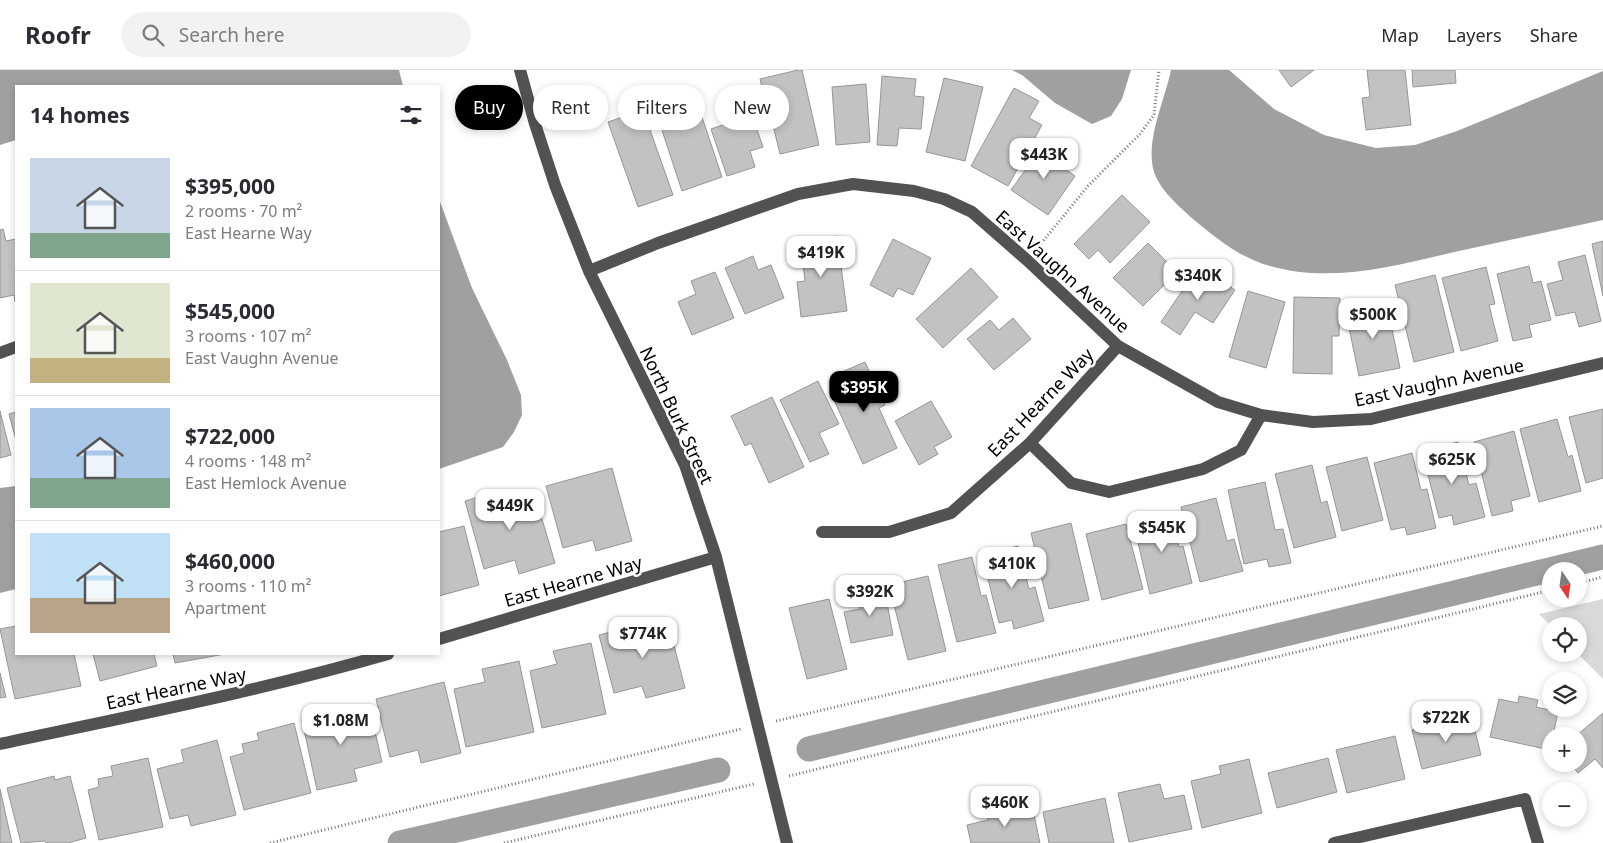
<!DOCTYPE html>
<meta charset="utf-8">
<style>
:root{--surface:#fff;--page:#f2f2f3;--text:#2b2b33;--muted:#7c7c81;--line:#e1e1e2;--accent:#000}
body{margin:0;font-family:"Noto Sans",sans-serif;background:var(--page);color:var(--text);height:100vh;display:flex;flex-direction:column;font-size:19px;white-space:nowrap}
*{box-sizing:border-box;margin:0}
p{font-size:16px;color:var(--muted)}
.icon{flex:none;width:28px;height:28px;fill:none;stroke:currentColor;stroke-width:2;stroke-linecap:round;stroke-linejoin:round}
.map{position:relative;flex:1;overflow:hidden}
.sheet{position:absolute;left:15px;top:15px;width:425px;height:570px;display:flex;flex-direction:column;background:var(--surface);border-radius:0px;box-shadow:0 2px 8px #0003}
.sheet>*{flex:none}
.hud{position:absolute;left:455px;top:15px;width:475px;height:45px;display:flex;gap:10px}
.needle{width:32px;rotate:167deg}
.buttons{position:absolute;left:1542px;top:492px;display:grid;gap:10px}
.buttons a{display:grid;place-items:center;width:45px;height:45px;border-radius:50%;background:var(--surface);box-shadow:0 2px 8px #0003;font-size:25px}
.price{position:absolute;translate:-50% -42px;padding:0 11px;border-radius:10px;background:#fff;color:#222;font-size:16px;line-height:32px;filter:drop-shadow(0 1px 2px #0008)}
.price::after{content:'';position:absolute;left:50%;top:30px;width:15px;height:11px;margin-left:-8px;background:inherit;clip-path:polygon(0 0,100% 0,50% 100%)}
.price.selected{background:var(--accent);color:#fff}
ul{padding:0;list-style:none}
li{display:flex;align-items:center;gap:15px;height:125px;padding:0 15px}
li+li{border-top:1px solid var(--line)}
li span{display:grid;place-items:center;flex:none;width:140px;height:100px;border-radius:0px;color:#555}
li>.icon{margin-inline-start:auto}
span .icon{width:60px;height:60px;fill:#fffc;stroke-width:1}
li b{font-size:21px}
h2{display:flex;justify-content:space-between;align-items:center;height:60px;padding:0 15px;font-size:21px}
.tag{padding:0 18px;border-radius:22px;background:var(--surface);box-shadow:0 2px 8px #0003;font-size:18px;line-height:45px}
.tag.selected{background:var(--accent);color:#fff}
header{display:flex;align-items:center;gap:30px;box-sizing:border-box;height:70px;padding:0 25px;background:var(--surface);border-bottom:1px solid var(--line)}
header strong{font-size:24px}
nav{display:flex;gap:28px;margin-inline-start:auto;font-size:18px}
.search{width:350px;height:45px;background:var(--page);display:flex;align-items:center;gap:12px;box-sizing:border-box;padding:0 18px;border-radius:28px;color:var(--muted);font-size:19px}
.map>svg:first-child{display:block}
</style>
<header>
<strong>Roofr</strong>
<div class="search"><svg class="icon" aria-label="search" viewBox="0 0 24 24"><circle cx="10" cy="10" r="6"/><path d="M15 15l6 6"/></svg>Search here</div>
<nav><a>Map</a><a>Layers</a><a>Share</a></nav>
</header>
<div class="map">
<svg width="1603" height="773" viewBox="0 0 1603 773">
<rect width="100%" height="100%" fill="#fff"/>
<!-- green -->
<path fill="#d9d9d9" d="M1603 529V609L1578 584 1579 556H1551L1539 544Z"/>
<!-- water -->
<path fill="#a0a0a0" d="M0 0H399L403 16H16V70L0 75Z
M1012 0H1131L1122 29 1111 46 1092 54 1055 33 1022 5Z
M1171 0H1229L1274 39 1324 65 1376 78 1415 75 1457 61 1603 1V150C1555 160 1507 171 1459 181 1397 195 1333 214 1270 196 1240 188 1216 168 1193 149 1177 134 1154 116 1152 92 1149 62 1165 29 1171 0Z
M439 129 472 218 507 290 521 325 522 345 514 362 503 377 439 399Z
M16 416V519L0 523V418Z"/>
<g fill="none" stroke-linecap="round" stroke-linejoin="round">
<!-- canal -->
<path stroke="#a0a0a0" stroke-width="25" d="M809 679 1603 487
M400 773 718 700"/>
</g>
<!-- building -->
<path fill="#c2c2c2" stroke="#969696" d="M798 0H802L819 75 780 84 771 47H769L760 9Z
M1279 0H1314L1291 17Z
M1367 0H1405L1411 55 1366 60 1362 28 1370 27Z
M1412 0H1455L1456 13 1413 17Z
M882 6 916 9 914 26 924 27 921 59 899 58 897 76 877 75Z
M944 8 983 17 965 91 926 82Z
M866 14 870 72 836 75 832 17Z
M1014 18 1039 31 1029 48 1042 55 1008 116 971 96Z
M643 40 673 125 638 137 608 52Z
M683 40 686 49 701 44 722 107 682 121 658 48Z
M752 45 763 77 750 81 755 97 727 106 711 59Z
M1046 71 1062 82 1055 92 1075 106 1048 145 1011 120Z
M1122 125 1150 152 1110 193 1098 180 1089 189 1074 174Z
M3 159 6 171 16 169 15 232 14 225 0 228V160Z
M837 166 847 241 801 247 797 212 805 211 800 171Z
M893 169 931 188 913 225 898 218 893 227 870 215Z
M1603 171V226L1592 174Z
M1148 173 1177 202 1143 236 1113 208Z
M1585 185 1601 251 1579 257 1575 242 1556 246 1547 214 1563 210 1558 192Z
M753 186 758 200 771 195 784 228 745 244 725 198Z
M1199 196 1235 220 1213 253 1195 242 1180 265 1161 252Z
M1529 196 1533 213 1541 211 1551 250 1529 255 1532 267 1513 271 1497 204Z
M1486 197 1495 234 1489 235 1498 271 1461 281 1442 208Z
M971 198 998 227 943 278 916 249Z
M715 202 734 248 692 265 678 232 696 224 691 211Z
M1435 205 1454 282 1414 292 1395 215Z
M1248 221 1285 232 1266 298 1229 287Z
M1294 227 1340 228 1339 266H1332V304L1293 303Z
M1387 235 1400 298 1359 306 1346 243Z
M1013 248 1031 269 994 300 967 269 990 250 999 260Z
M865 292 885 335 879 338 897 378 863 394 834 330 845 325 835 305Z
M818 311 839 354 819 363 829 384 810 392 780 330Z
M772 327 804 397 769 413 751 373 745 376 731 346Z
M931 331 952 367 934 377 938 384 919 395 895 351Z
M1603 339V408L1586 413 1569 347Z
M0 341 11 385 0 388Z
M16 342V370L9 344Z
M1557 349 1568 387 1572 385 1581 421 1539 432 1520 359Z
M1514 361 1530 426 1511 431 1513 441 1492 446 1474 372Z
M1458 372 1469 415 1476 413 1485 447 1454 455 1452 445 1439 448 1422 381Z
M1412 383 1421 420 1427 419 1436 458 1407 465 1405 457 1391 460 1374 393Z
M1367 387 1383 450 1342 461 1326 397Z
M1312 395 1321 433 1327 431 1336 467 1294 478 1275 404Z
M612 398 632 471 596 481 593 470 563 478 546 416Z
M1265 412 1275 460 1283 459 1291 493 1269 497 1267 489 1244 494 1228 420Z
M503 420 506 430 534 422 555 493 519 504 515 490 484 499 465 431Z
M1216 428 1227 471 1234 469 1243 501 1200 512 1181 437Z
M1171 442 1179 477 1183 476 1192 513 1150 524 1133 451Z
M1071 453 1089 530 1049 539 1031 463Z
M1126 454 1143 519 1102 530 1086 464Z
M464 456 479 515 439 526V462Z
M1018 476 1029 519 1035 517 1044 551 1014 559 1012 550 999 553 982 485Z
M972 487 981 526 986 525 996 563 957 572 938 495Z
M928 506 946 581 908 590 889 515Z
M884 517 893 565 851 573 844 542 860 539 856 522Z
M829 529 847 599 807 609 789 538Z
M667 548 685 618 646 628 642 616 614 623 599 565Z
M16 556V584H74L81 616 15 629 0 559Z
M591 573 606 644 542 658 530 601 557 594 553 581Z
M93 584H154L157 596 100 611Z
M173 584H225L175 593Z
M519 591 534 662 466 677 454 619 485 612 482 599Z
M0 603 6 627 0 628Z
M444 612 461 683 421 693 418 680 390 687 376 629Z
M1519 626 1538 630 1536 637 1558 642 1553 666H1551L1550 680 1490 667 1499 629 1518 633Z
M369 635 382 692 354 699 357 711 317 720 302 650Z
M1603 643V698L1595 689 1578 703 1571 694H1579V666H1576Z
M1472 649 1481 685 1422 699 1412 660 1447 651 1448 655Z
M294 653 311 723 244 740 230 687 244 683 242 674 259 670 257 663Z
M1395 666 1405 709 1347 723 1336 680Z
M217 670 236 745 191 756 188 745 170 749 157 699 184 692 181 680Z
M148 688 163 757 99 770 88 720 99 717 98 709 113 706 111 696Z
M1328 688 1337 722 1277 738 1268 703Z
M1249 689 1262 743 1202 758 1191 711 1221 704 1219 696Z
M54 706 55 710 70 706 86 768 68 773H46L45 771 21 773 7 718Z
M1160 714 1164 729 1184 725 1192 759 1129 772 1118 723Z
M0 719 12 773H0Z
M1105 728 1114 773H1049L1043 742Z
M1007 736 1009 745 1033 740 1040 773H971L967 755 988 750 986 741Z"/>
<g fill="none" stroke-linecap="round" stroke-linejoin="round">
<!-- path -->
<path stroke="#747474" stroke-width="3" stroke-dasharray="1 2.5" stroke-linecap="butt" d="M1039 176 1088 116 1140 64 1154 45 1159 0
M1579 513 1603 507
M776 651 1603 456
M789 706 1551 520
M270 773 741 659
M504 773 754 714"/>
<!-- minor -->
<path stroke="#525252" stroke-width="12" d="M520 0 535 54 555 115 589 201 685 395 716 487 787 773
M589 201 658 173 798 124 853 114 914 121 944 129 972 142 1028 191 1118 276 1218 332 1261 345 1313 352 1371 349 1603 293
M0 283 16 277
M1030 373 1071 413 1109 422 1203 399 1241 380 1261 345
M822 462H889L951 443 1030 373 1118 276
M439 569 716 487
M0 674C130 646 260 621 388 584
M1334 773 1525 729 1538 773"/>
</g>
<g text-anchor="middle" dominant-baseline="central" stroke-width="5" stroke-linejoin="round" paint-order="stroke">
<!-- street labels -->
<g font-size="18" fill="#000" stroke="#fff">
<text transform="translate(1063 201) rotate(42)">East Vaughn Avenue</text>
<text transform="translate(1439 312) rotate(-12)">East Vaughn Avenue</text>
<text transform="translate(1040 332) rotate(-46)">East Hearne Way</text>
<text transform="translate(677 345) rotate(65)">North Burk Street</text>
<text transform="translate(573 511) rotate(-16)">East Hearne Way</text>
<text transform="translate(176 618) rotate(-12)">East Hearne Way</text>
</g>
</g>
</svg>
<div class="buttons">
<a><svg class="needle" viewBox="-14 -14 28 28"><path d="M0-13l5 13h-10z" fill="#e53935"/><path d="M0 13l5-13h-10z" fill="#7c7c81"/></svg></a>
<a><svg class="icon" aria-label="locate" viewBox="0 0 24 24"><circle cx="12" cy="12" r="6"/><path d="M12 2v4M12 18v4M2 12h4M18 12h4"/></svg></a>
<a><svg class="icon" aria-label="layers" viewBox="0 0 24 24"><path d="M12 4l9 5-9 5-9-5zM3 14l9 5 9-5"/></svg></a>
<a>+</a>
<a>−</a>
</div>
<b class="price" style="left:1044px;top:110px">$443K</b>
<b class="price" style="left:821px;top:208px">$419K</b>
<b class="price" style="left:1198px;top:231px">$340K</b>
<b class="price" style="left:1373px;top:270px">$500K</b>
<b class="price selected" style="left:864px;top:343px">$395K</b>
<b class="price" style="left:1452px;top:415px">$625K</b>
<b class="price" style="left:510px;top:461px">$449K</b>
<b class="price" style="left:1162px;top:483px">$545K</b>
<b class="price" style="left:1012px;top:519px">$410K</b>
<b class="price" style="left:870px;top:547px">$392K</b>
<b class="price" style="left:643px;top:589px">$774K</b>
<b class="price" style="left:1446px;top:673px">$722K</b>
<b class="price" style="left:341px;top:676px">$1.08M</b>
<b class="price" style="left:1005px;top:758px">$460K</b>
<div class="hud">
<a class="tag selected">Buy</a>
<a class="tag">Rent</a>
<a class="tag">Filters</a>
<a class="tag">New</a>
</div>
<section class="sheet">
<h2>14 homes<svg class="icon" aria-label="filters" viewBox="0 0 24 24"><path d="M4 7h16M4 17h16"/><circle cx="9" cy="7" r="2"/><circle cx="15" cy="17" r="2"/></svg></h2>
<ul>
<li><span style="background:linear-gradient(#c9d6e8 75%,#7fa58c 0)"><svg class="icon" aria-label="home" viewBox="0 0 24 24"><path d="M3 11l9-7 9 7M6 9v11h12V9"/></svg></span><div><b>$395,000</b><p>2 rooms · 70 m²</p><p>East Hearne Way</p></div></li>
<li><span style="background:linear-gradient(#dfe7d0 75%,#c2b280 0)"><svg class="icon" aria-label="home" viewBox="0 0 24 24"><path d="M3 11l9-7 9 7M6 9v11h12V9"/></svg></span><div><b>$545,000</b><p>3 rooms · 107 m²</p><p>East Vaughn Avenue</p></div></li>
<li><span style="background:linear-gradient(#a9c7e8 70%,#7fa58c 0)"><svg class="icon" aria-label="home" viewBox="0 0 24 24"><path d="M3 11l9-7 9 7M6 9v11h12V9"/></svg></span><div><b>$722,000</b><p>4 rooms · 148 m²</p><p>East Hemlock Avenue</p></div></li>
<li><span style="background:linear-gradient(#bfe0f5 65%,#b9a48a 0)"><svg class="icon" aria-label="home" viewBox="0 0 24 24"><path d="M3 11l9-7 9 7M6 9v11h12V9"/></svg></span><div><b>$460,000</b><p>3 rooms · 110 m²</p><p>Apartment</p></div></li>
</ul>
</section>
</div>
